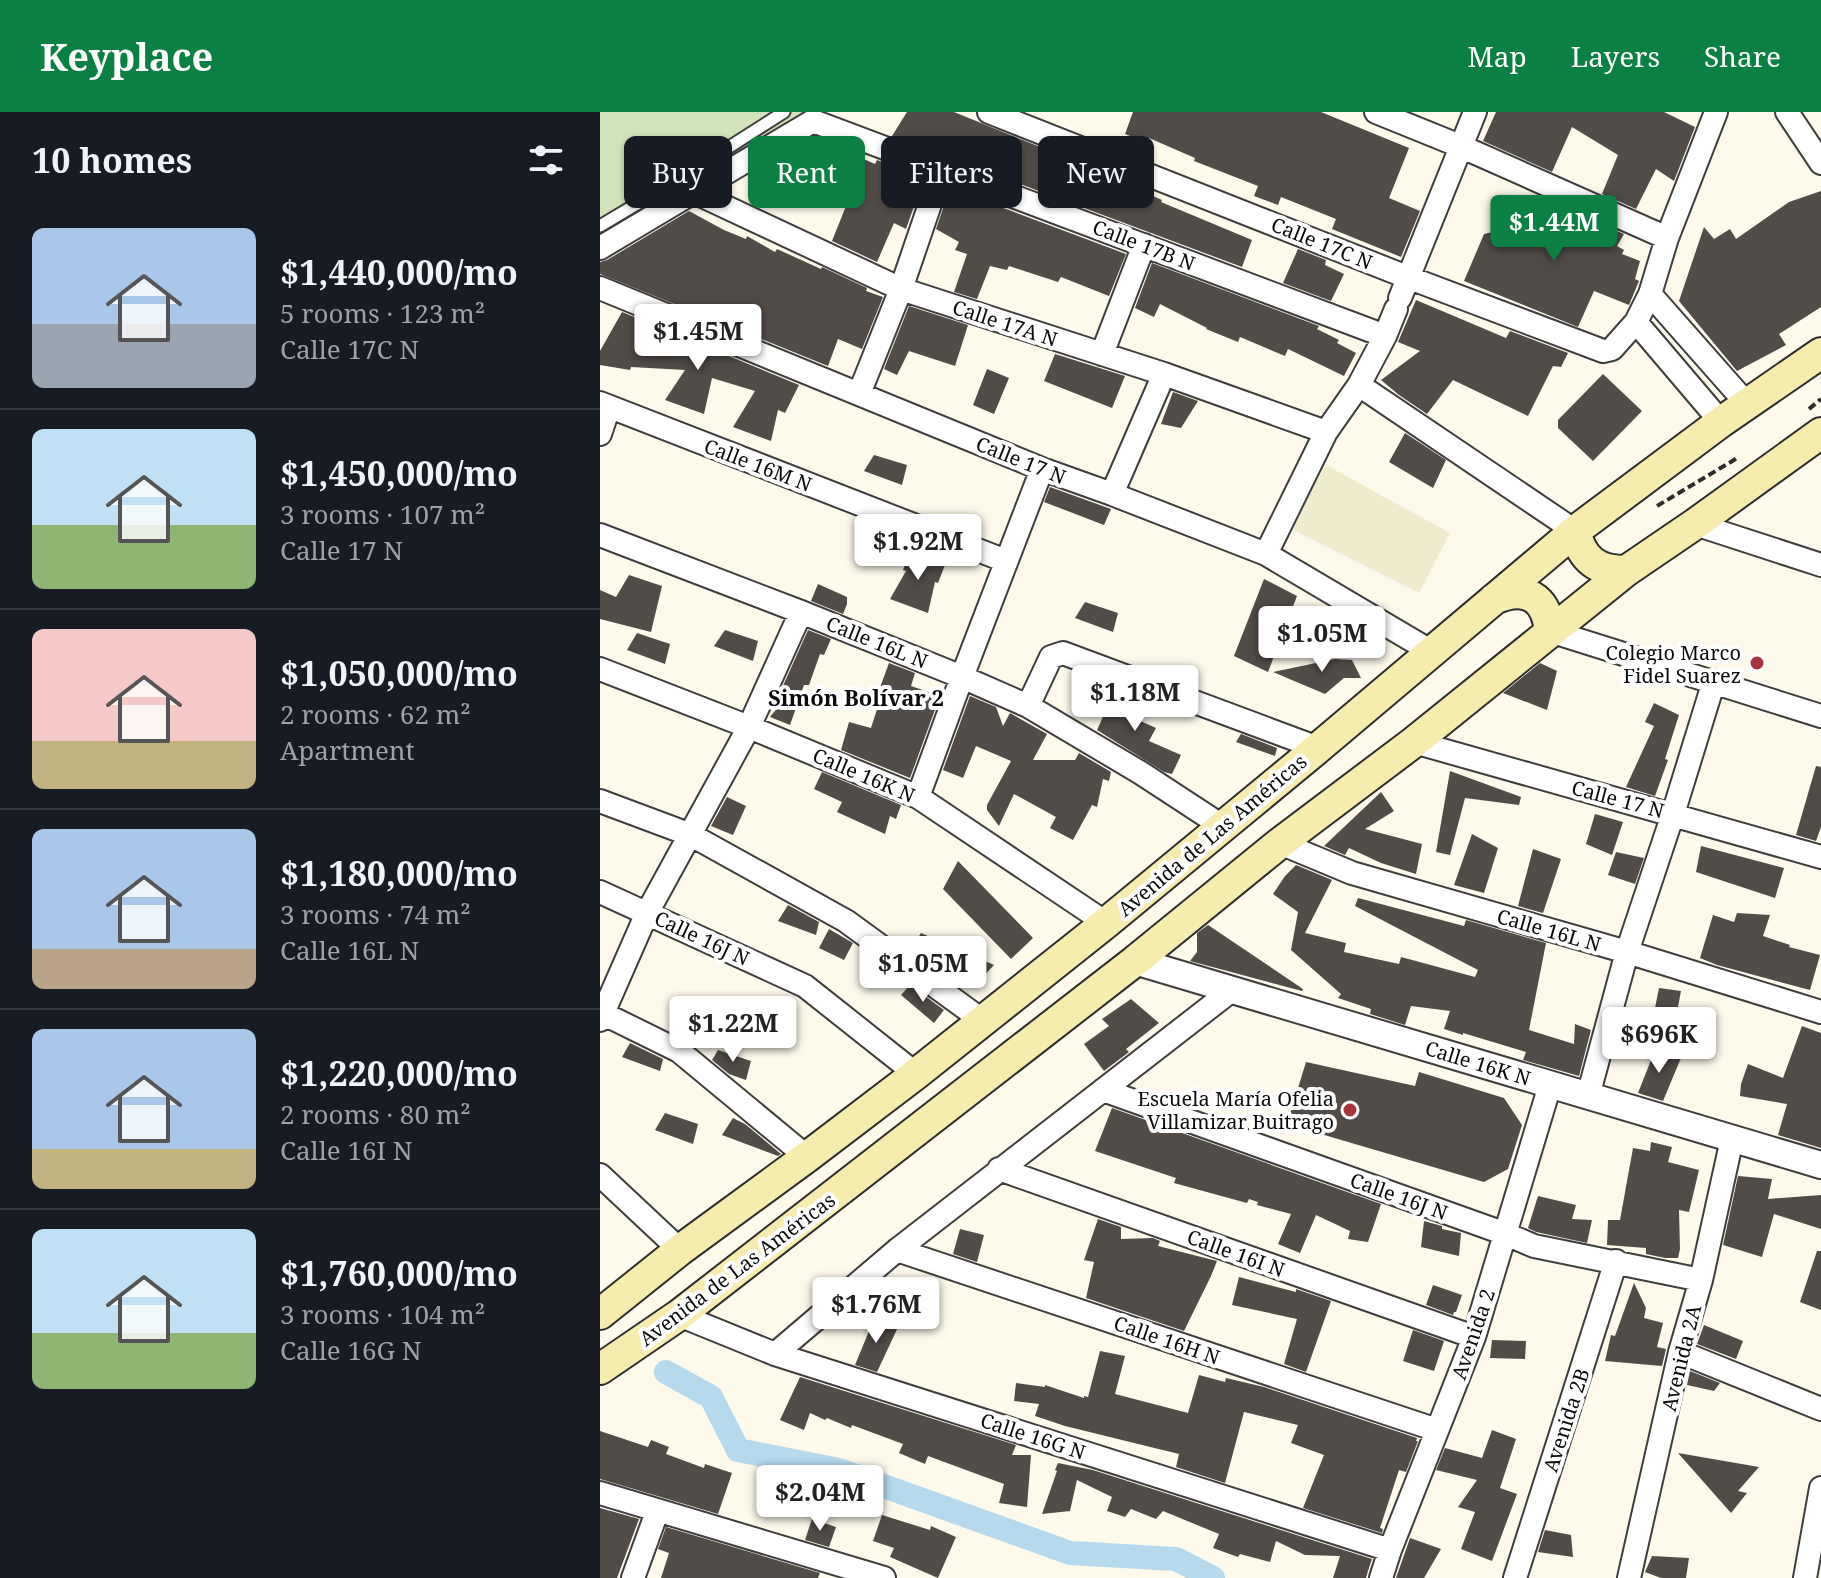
<!DOCTYPE html>
<meta charset="utf-8">
<style>
:root{--surface:#171b24;--page:#20242c;--text:#f1f3f6;--muted:#9ea1a6;--line:#363941;--accent:#0b8043}
body{margin:0;font-family:"Noto Serif",serif;background:var(--page);color:var(--text);height:100vh;display:flex;flex-direction:column;font-size:30px;white-space:nowrap}
*{box-sizing:border-box;margin:0}
p{font-size:26px;color:var(--muted)}
.icon{flex:none;width:44px;height:44px;fill:none;stroke:currentColor;stroke-width:2;stroke-linecap:round;stroke-linejoin:round}
.map{position:relative;flex:1;overflow:hidden}
.drawer{display:flex;flex-direction:column;background:var(--surface);width:600px}
.drawer>*{flex:none}
.guide{position:absolute;left:24px;top:24px;width:760px;height:72px;display:flex;gap:16px}
.price{position:absolute;translate:-50% -68px;padding:0 18px;border-radius:8px;background:#fff;color:#222;font-size:26px;line-height:52px;filter:drop-shadow(0 2px 4px #0008)}
.price::after{content:'';position:absolute;left:50%;top:48px;width:24px;height:18px;margin-left:-12px;background:inherit;clip-path:polygon(0 0,100% 0,50% 100%)}
.price.on{background:var(--accent);color:#fff}
ul{padding:0;list-style:none}
li{display:flex;align-items:center;gap:24px;height:200px;padding:0 32px}
li+li{border-top:2px solid var(--line)}
li span{display:grid;place-items:center;flex:none;width:224px;height:160px;border-radius:12px;color:#555}
li>.icon{margin-inline-start:auto}
span .icon{width:96px;height:96px;fill:#fffc;stroke-width:1}
li b{font-size:34px}
h2{display:flex;justify-content:space-between;align-items:center;height:96px;padding:0 32px;font-size:34px}
.pill{padding:0 28px;border-radius:12px;background:var(--surface);box-shadow:0 2px 6px #0004;font-size:28px;line-height:72px}
.pill.on{background:var(--accent);color:#fff}
header{display:flex;align-items:center;gap:48px;box-sizing:border-box;height:112px;padding:0 40px;background:var(--accent);color:#fff}
header strong{font-size:38px}
nav{display:flex;gap:44px;margin-inline-start:auto;font-size:28px}
main{display:flex;flex:1;min-height:0}
.map>svg:first-child{display:block}
</style>
<header>
<strong>Keyplace</strong>
<nav><a>Map</a><a>Layers</a><a>Share</a></nav>
</header>
<main>
<section class="drawer">
<h2>10 homes<svg class="icon" aria-label="filters" viewBox="0 0 24 24"><path d="M4 7h16M4 17h16"/><circle cx="9" cy="7" r="2"/><circle cx="15" cy="17" r="2"/></svg></h2>
<ul>
<li><span style="background:linear-gradient(#a9c7e8 60%,#9aa5b1 0)"><svg class="icon" aria-label="home" viewBox="0 0 24 24"><path d="M3 11l9-7 9 7M6 9v11h12V9"/></svg></span><div><b>$1,440,000/mo</b><p>5 rooms · 123 m²</p><p>Calle 17C N</p></div></li>
<li><span style="background:linear-gradient(#bfe0f5 60%,#8fb573 0)"><svg class="icon" aria-label="home" viewBox="0 0 24 24"><path d="M3 11l9-7 9 7M6 9v11h12V9"/></svg></span><div><b>$1,450,000/mo</b><p>3 rooms · 107 m²</p><p>Calle 17 N</p></div></li>
<li><span style="background:linear-gradient(#f6c9c9 70%,#c2b280 0)"><svg class="icon" aria-label="home" viewBox="0 0 24 24"><path d="M3 11l9-7 9 7M6 9v11h12V9"/></svg></span><div><b>$1,050,000/mo</b><p>2 rooms · 62 m²</p><p>Apartment</p></div></li>
<li><span style="background:linear-gradient(#a9c7e8 75%,#b9a48a 0)"><svg class="icon" aria-label="home" viewBox="0 0 24 24"><path d="M3 11l9-7 9 7M6 9v11h12V9"/></svg></span><div><b>$1,180,000/mo</b><p>3 rooms · 74 m²</p><p>Calle 16L N</p></div></li>
<li><span style="background:linear-gradient(#a9c7e8 75%,#c2b280 0)"><svg class="icon" aria-label="home" viewBox="0 0 24 24"><path d="M3 11l9-7 9 7M6 9v11h12V9"/></svg></span><div><b>$1,220,000/mo</b><p>2 rooms · 80 m²</p><p>Calle 16I N</p></div></li>
<li><span style="background:linear-gradient(#bfe0f5 65%,#8fb573 0)"><svg class="icon" aria-label="home" viewBox="0 0 24 24"><path d="M3 11l9-7 9 7M6 9v11h12V9"/></svg></span><div><b>$1,760,000/mo</b><p>3 rooms · 104 m²</p><p>Calle 16G N</p></div></li>
</ul>
</section>
<div class="map">
<svg width="1221" height="1466" viewBox="0 0 1221 1466">
<rect width="100%" height="100%" fill="#fdf9eb"/>
<!-- farmland -->
<path fill="#efecce" d="M726 353 850 421 819 481 689 416Z"/>
<!-- green -->
<path fill="#d0e3b9" d="M0 0H206L0 125Z"/>
<g fill="none" stroke-linecap="round" stroke-linejoin="round">
<!-- canal -->
<path stroke="#b5daee" stroke-width="24" d="M66 1260 111 1285 138 1338 239 1358 470 1441 576 1447 613 1466"/>
</g>
<!-- building -->
<path fill="#524c48" d="M307 0H354L455 41 562 88 561 90 652 128 642 155 292 24Z
M533 0H721L809 36 789 86 820 99 801 145 732 117 736 107 681 85 678 93 654 84 658 74 594 49 595 46 549 26 548 31 525 22Z
M896 0H1064L1095 15 1074 69 1056 57 1036 97 1002 82 1018 43 972 15 952 60 883 29Z
M204 30 254 58 259 45 275 52 277 48 324 66 306 117 294 111 277 150 232 129 248 89 192 58 182 72 173 68 168 77 148 64Z
M350 76 526 142 509 184 461 165 458 170 409 154 407 158 390 154 377 187 354 180 367 142 355 138 359 130 336 117Z
M1221 79V195L1179 222 1186 233 1137 259 1079 189 1104 115 1114 127 1130 117 1136 127 1189 90Z
M924 83 990 111 991 108 1024 122 1017 134 1024 138 1022 142 1040 149 1035 167 1039 169 1029 193 994 179 978 215 864 169 884 122 910 116Z
M89 99 124 118 146 127 147 124 175 140 177 137 221 157 222 155 267 176 266 179 283 185 262 237 238 227 228 254 0 162V150L7 148Z
M698 137 726 148 725 153 744 162 731 189 683 171Z
M552 151 719 214 717 217 739 228 737 231 756 241 744 264 688 237 685 244 640 225 638 230 606 217 607 216 560 192 554 205 535 196Z
M816 188 906 226 910 219 968 241 961 255 953 254 928 304 853 268 827 302 799 283 781 268 820 239 798 230Z
M309 194 368 213 355 254 309 239 297 263 284 257Z
M22 200 199 273 185 301 178 298 171 329 133 315 155 279 112 266 104 302 65 288 85 258 31 255 30 258 0 253V239Z
M455 242 525 264 512 296 444 269Z
M387 257 409 266 394 302 373 293Z
M1003 262 1042 299 993 349 958 316V308Z
M573 280 598 289 581 316 561 312Z
M805 321 846 348 833 376 789 350Z
M274 343 307 353 302 373 264 359Z
M450 375 511 397 504 413 444 390Z
M310 440 345 453 338 471 335 470 328 501 290 487 306 459 303 458Z
M29 463 62 474 51 520 0 507V478L16 485Z
M664 467 697 484 668 560 634 544Z
M218 472 247 485V492L243 502 211 489Z
M485 490 518 501 513 520 475 506Z
M125 518 158 529 153 549 114 534Z
M208 518 231 527 224 543 220 542 209 573H204L190 613 170 605 191 579 182 576Z
M37 521 70 532 65 552 27 538Z
M735 547 752 548 761 566H744L725 582 673 560Z
M289 551 315 561 311 574 340 584 310 666 241 638 249 610 271 616 282 582 278 581Z
M940 551 957 559 947 598 903 581Z
M516 576 539 584 527 603 556 616 549 629 581 643 572 662 564 660 497 618Z
M370 584 396 595 403 614 410 601 447 622 433 648H475L479 641 511 660 509 669 503 667 497 695 492 693 473 728 450 716 456 705 414 682 399 714 387 698V693L411 649 376 634 363 666 343 658Z
M1054 591 1079 603 1065 647 1068 648 1055 684 1026 675 1054 614 1045 610Z
M641 622 677 636 675 644 636 630Z
M1216 654 1221 655V715L1216 729 1196 723Z
M850 659 921 685 919 693 865 686 850 743 836 740Z
M222 660 301 693 296 707 290 704 285 722 237 700 242 690 214 677Z
M781 680 794 699 765 717 822 732 816 762 781 751 749 736 745 743 724 734Z
M127 685 146 694 133 723 111 714Z
M995 702 1023 710 1012 743 986 732Z
M872 722 898 736 884 781 854 773Z
M1101 734 1184 756 1175 786 1096 760Z
M933 737 961 747 943 801 918 794Z
M1016 740 1044 746 1035 772 1008 763Z
M358 749 433 826 411 847 343 777Z
M696 753 732 768 705 821 746 831 744 840 799 852 801 845 875 865 878 858 755 794 758 786 864 814 866 808 946 831 929 918 974 932 975 912 991 918 979 964 923 948 926 940 863 921V923L844 917 850 899 811 894 805 913 770 902 771 897 738 886 741 882 691 838 698 800 673 782 685 764Z
M188 793 219 810 216 823 178 809Z
M1137 801 1170 803 1163 824 1190 833 1189 835 1220 843 1210 878 1117 853 1100 846 1113 803 1134 810Z
M608 813 703 877 702 879 590 849 597 840V821Z
M229 817 253 831 244 848 219 836Z
M321 821 394 853 377 871 316 829Z
M310 873 344 898 334 911 301 883Z
M1059 876 1081 879 1076 905 1054 901Z
M531 887 559 911 526 937 529 940 504 959 484 932 509 914 502 907Z
M1079 898 1107 902 1101 930 1076 922Z
M1202 914 1221 921V1036L1178 1023 1187 992 1140 984 1141 972 1148 952 1183 966Z
M30 931 63 947 60 959 22 945Z
M118 938 151 949 146 968 129 962 112 948Z
M1055 938 1081 946 1063 989 1038 981Z
M706 950 815 974 819 960 904 986 922 1013 908 1057 884 1070 687 1012Z
M512 996 781 1092 768 1130 748 1127 750 1119 716 1103 700 1141 678 1132 691 1102 657 1093 658 1090 649 1087 647 1091 574 1071 576 1066 495 1039Z
M65 1001 98 1012 93 1032 55 1018Z
M133 1006 145 1012 181 1042 178 1044 122 1023Z
M1051 1030 1072 1035 1068 1050 1099 1058 1089 1100 1079 1098 1080 1137 1078 1146H1065L1046 1142V1136L1007 1133 1008 1108H1020L1033 1036 1050 1039Z
M1138 1064 1172 1067 1168 1087 1221 1083V1117L1174 1102 1162 1145 1123 1133Z
M938 1084 976 1093 972 1107 992 1108 987 1131 936 1120 928 1116Z
M498 1107 521 1115V1127L553 1126 560 1129 558 1134 617 1149 611 1164 584 1219 486 1186 494 1150 484 1148Z
M824 1109 842 1114V1117L861 1121 859 1144 821 1135Z
M360 1117 384 1123 377 1150 353 1142Z
M1217 1139H1221V1198L1200 1190Z
M639 1165 696 1180V1177L731 1189 706 1260 684 1252 697 1207 632 1193Z
M1034 1171 1046 1196 1044 1206 1063 1211 1057 1235 1066 1237 1062 1254 1005 1249 1011 1223 1015 1224Z
M833 1173 862 1183 856 1200H854L853 1203 826 1193Z
M274 1207 299 1213 277 1260 255 1253Z
M1104 1213 1143 1229 1136 1247 1097 1232Z
M813 1218 844 1229 834 1259 803 1249Z
M892 1228 926 1229 925 1247 890 1246Z
M500 1239 525 1244 515 1282 588 1301 599 1263 625 1270 626 1266 664 1275 817 1326 816 1329H818L806 1360 799 1358 780 1416 783 1417 782 1421 703 1396 724 1343 691 1331 698 1313 644 1300 625 1371 576 1355 579 1342 465 1314 435 1304 439 1292 414 1289 416 1271 445 1275V1273L484 1286V1284L488 1285Z
M1090 1259 1120 1271 1114 1279 1087 1273Z
M200 1265 416 1333 412 1343H431L427 1395 399 1391 404 1372 328 1344 325 1352 299 1341 303 1332 252 1313 251 1316 227 1306 225 1308 210 1301 204 1318 180 1308Z
M892 1318 916 1327 900 1376 917 1382 892 1449 861 1437 875 1400 858 1395 877 1368 836 1358 845 1336 882 1346Z
M0 1319 48 1335 51 1328 69 1335 66 1342 104 1356 105 1352 132 1361 118 1402 0 1367Z
M1078 1341 1159 1355 1138 1379 1147 1381 1131 1401Z
M458 1351 493 1358 772 1447 768 1459 766 1466H733L740 1444 705 1443 676 1429 670 1450 640 1442 638 1445 613 1436 619 1422 563 1399 556 1407 531 1397 525 1405 507 1399 512 1385 477 1368 470 1399 442 1402 457 1359 455 1358Z
M0 1396 39 1407 17 1466H0Z
M282 1403 330 1418 331 1414 356 1425 338 1466 290 1445 294 1436 273 1429Z
M212 1407 236 1415 229 1435 205 1428Z
M66 1415 220 1461 218 1466H61L69 1441 58 1437Z
M945 1418 971 1423 973 1445 938 1440Z
M810 1426 841 1437 824 1466H796Z
M1052 1444 1089 1446 1086 1466H1061L1045 1460Z"/>
<g fill="none" stroke-linecap="round" stroke-linejoin="round">
<defs>
<path id="service" d="M0 114 87 62 184 0"/>
<path id="minor" d="M389 0 807 165 1003 239 1012 237 1036 210 1050 182 1067 126 1116 0
M776 0 860 34 1067 126
M1187 0 1221 51
M94 80 301 177 564 262 726 320
M0 136 213 9 785 224
M0 176 442 357 512 382 666 442 832 540
M1050 182 1147 292
M800 186 875 0
M1036 210 1121 310
M502 242 544 133
M759 273 975 419
M259 282 301 177 342 57
M0 291 406 449
M0 322 9 295
M512 382 564 262
M1095 412 1221 453
M0 423 201 500 362 565 428 594 541 661 622 714
M666 442 726 320 759 273 785 224 796 197
M950 519 1221 604
M0 557 149 615 318 685 506 811
M428 594 451 545 463 541 718 636
M814 630 1221 745
M318 685 362 565 442 357
M0 689 91 723 246 809 383 909
M680 731 752 761 1027 840 1221 900
M0 780 205 874 316 962
M0 900 79 939 207 1045
M0 908 47 801 149 615 201 500
M503 978 906 1122 934 1134 1101 1168
M988 984 1027 840 1073 702 1114 569
M399 1057 874 1225
M0 1063 80 1138
M297 1138 837 1318
M79 1203 175 1242 790 1438
M1080 1240 1221 1297
M175 1242 297 1138 632 878
M0 1381 284 1466
M33 1466 57 1400
M781 1466 790 1438 874 1225 950 973
M915 1466 1016 1149
M1029 1466 1080 1240 1101 1168 1132 1027
M1205 1466 1221 1376"/>
<path id="tertiary" d="M535 849 1221 1053"/>
<path id="secondary" d="M975 419C982 448 997 459 1026 459
M894 487C926 473 946 485 950 519
M0 1202 80 1138 207 1045 316 962 506 811 718 636 975 419 1121 310 1221 241
M0 1257 79 1203 535 849 680 731 814 630 1026 459 1095 412 1221 321"/>
</defs>
<!-- service casing -->
<use href="#service" stroke="#3e3e3e" stroke-width="15"/>
<!-- minor casing -->
<use href="#minor" stroke="#3e3e3e" stroke-width="26"/>
<!-- tertiary casing -->
<use href="#tertiary" stroke="#3e3e3e" stroke-width="30"/>
<!-- secondary casing -->
<use href="#secondary" stroke="#2d2d2d" stroke-width="34"/>
<!-- path -->
<path stroke="#2d2d2d" stroke-width="4" stroke-dasharray="8 4" stroke-linecap="butt" d="M1209 297 1221 287
M1057 394 1139 345"/>
<!-- service -->
<use href="#service" stroke="#fff" stroke-width="11"/>
<!-- minor -->
<use href="#minor" stroke="#fff" stroke-width="22"/>
<!-- tertiary -->
<use href="#tertiary" stroke="#fff" stroke-width="26"/>
<!-- secondary -->
<use href="#secondary" stroke="#f5ecad" stroke-width="30"/>
</g>
<!-- markers -->
<g fill="#aa343c" stroke="#fff" stroke-width="3">
<circle cx="1157" cy="551" r="8"/>
<circle cx="750" cy="998" r="8"/>
</g>
<g text-anchor="middle" dominant-baseline="central" stroke-width="8" stroke-linejoin="round" paint-order="stroke">
<!-- street labels -->
<g font-size="20" fill="#0b0b0b" stroke="#fff">
<text transform="translate(722 131) rotate(22)">Calle 17C N</text>
<text transform="translate(544 133) rotate(21)">Calle 17B N</text>
<text transform="translate(405 211) rotate(18)">Calle 17A N</text>
<text transform="translate(421 348) rotate(22)">Calle 17 N</text>
<text transform="translate(158 353) rotate(21)">Calle 16M N</text>
<text transform="translate(277 530) rotate(22)">Calle 16L N</text>
<text transform="translate(264 663) rotate(23)">Calle 16K N</text>
<text transform="translate(1018 687) rotate(15)">Calle 17 N</text>
<text transform="translate(612 723) rotate(-40)">Avenida de Las Américas</text>
<text transform="translate(949 818) rotate(16)">Calle 16L N</text>
<text transform="translate(102 826) rotate(25)">Calle 16J N</text>
<text transform="translate(878 951) rotate(17)">Calle 16K N</text>
<text transform="translate(799 1084) rotate(20)">Calle 16J N</text>
<text transform="translate(636 1141) rotate(20)">Calle 16I N</text>
<text transform="translate(137 1157) rotate(-37)">Avenida de Las Américas</text>
<text transform="translate(873 1222) rotate(-71)">Avenida 2</text>
<text transform="translate(567 1228) rotate(19)">Calle 16H N</text>
<text transform="translate(1081 1246) rotate(-76)">Avenida 2A</text>
<text transform="translate(966 1308) rotate(-72)">Avenida 2B</text>
<text transform="translate(433 1324) rotate(18)">Calle 16G N</text>
</g>
<!-- poi labels -->
<g font-size="20" fill="#0b0b0b" stroke="#fff" text-anchor="end">
<text x="1141" y="540">Colegio Marco<tspan x="1141" dy="23">Fidel Suarez</tspan></text>
<text x="734" y="986">Escuela María Ofelia<tspan x="734" dy="23">Villamizar Buitrago</tspan></text>
</g>
<!-- neighbourhood labels -->
<g font-size="22" font-weight="bold" fill="#0b0b0b" stroke="#fff">
<text x="256" y="585">Simón Bolívar 2</text>
</g>
</g>
</svg>
<b class="price on" style="left:954px;top:151px">$1.44M</b>
<b class="price" style="left:98px;top:260px">$1.45M</b>
<b class="price" style="left:318px;top:470px">$1.92M</b>
<b class="price" style="left:722px;top:562px">$1.05M</b>
<b class="price" style="left:535px;top:621px">$1.18M</b>
<b class="price" style="left:323px;top:892px">$1.05M</b>
<b class="price" style="left:133px;top:952px">$1.22M</b>
<b class="price" style="left:1059px;top:963px">$696K</b>
<b class="price" style="left:276px;top:1233px">$1.76M</b>
<b class="price" style="left:220px;top:1421px">$2.04M</b>
<div class="guide">
<a class="pill">Buy</a>
<a class="pill on">Rent</a>
<a class="pill">Filters</a>
<a class="pill">New</a>
</div>
</div>
</main>
